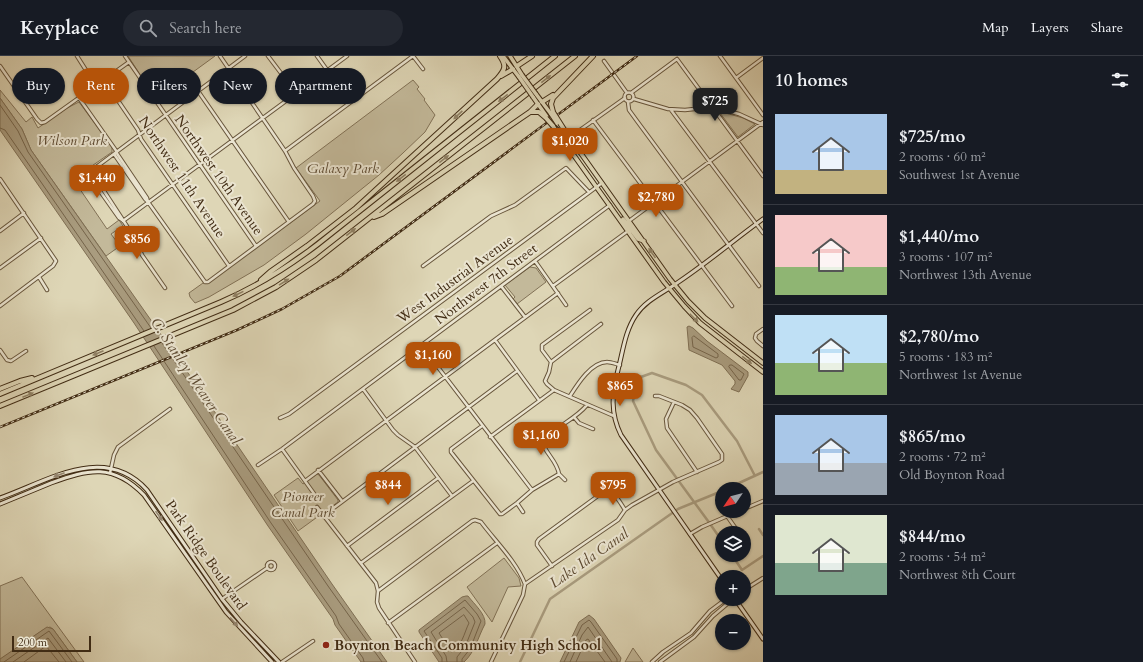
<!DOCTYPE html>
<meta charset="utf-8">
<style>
:root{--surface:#171b24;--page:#242831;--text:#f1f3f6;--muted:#9ea1a6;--line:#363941;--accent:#b45309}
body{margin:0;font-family:Cardo,serif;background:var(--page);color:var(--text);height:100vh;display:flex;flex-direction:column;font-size:15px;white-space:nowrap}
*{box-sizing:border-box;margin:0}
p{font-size:13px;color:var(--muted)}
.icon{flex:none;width:22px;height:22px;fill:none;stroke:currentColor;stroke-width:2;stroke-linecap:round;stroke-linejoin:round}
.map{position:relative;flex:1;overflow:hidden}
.drawer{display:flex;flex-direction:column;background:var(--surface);width:380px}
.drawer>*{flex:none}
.top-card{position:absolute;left:12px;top:12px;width:380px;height:36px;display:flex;gap:8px}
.needle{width:26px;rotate:235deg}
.controls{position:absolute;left:715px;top:426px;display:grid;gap:8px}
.controls a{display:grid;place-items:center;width:36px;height:36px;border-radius:50%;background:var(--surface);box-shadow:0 1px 3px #0004;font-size:20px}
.scale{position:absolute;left:12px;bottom:10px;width:79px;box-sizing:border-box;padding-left:4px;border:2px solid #412c14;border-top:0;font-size:11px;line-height:14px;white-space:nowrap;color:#412c14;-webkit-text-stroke:3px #eae4d0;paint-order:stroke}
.price{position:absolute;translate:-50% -34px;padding:0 9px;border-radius:8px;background:var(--accent);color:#fff;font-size:13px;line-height:26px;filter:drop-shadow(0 1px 2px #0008)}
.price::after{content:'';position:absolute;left:50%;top:24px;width:12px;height:9px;margin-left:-6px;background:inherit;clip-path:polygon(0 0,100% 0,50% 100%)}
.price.current{background:#222;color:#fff}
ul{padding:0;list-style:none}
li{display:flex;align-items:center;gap:12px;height:100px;padding:0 12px}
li+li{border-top:1px solid var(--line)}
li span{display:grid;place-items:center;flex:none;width:112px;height:80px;border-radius:0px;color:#555}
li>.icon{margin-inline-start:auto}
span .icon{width:48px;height:48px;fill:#fffc;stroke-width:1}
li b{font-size:17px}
h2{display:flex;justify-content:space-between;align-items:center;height:48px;padding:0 12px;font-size:17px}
.pill{padding:0 14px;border-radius:18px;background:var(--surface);box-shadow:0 1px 3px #0004;font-size:14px;line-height:36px}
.pill.current{background:var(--accent);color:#fff}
header{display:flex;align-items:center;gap:24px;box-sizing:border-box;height:56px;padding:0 20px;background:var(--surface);border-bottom:1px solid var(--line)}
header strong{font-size:19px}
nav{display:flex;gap:22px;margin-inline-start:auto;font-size:14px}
.search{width:280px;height:36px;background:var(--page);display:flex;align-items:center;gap:10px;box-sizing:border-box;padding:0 14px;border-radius:22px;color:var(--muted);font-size:15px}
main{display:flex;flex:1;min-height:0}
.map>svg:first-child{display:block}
</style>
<header>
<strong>Keyplace</strong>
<div class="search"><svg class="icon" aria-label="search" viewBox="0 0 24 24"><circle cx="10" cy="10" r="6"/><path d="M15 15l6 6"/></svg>Search here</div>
<nav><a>Map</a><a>Layers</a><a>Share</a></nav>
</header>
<main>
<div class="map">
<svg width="763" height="606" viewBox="0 0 763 606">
<rect width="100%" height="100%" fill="#ded6b6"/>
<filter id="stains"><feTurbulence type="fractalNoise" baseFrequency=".005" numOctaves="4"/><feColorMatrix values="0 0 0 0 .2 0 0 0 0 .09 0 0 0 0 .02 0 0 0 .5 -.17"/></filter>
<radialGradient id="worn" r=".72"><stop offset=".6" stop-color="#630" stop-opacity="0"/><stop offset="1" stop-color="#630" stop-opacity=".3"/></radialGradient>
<!-- green -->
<path fill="#c3b99a" stroke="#827257" d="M128 0H215L156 43Z
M413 24 419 31 417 33 425 43 424 44 435 59 425 76 403 97 379 119 306 178 264 209 209 241 195 247 190 241 189 237 203 227H208L320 145 296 112Z
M0 34 26 66 32 61 38 72 67 52 79 46 112 91V96L73 123 107 173 119 164 123 170 111 178 120 190 106 200 31 94 22 73 0 42Z
M722 56 743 62 755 68 738 81 720 57Z
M530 211 536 212 546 226 517 248 513 243 515 241 505 229Z
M317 418 319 419 338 444V446L298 475 274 439 298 422 303 428Z
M504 502 519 522 521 530 508 531 492 566 467 531Z
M22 521 84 606H77L53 573 50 571 43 574 0 604V530Z
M633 592 643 606H625Z"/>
<!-- water -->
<path fill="#a99c7f" stroke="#7f6f54" d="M0 42 22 73 31 94 184 311 332 528 387 606H361L335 569 333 563 268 470 134 267 0 74Z
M689 270 693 272 707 285 748 316V320L739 336 731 333 735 328V325L722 309 689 294 687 271Z
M466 540H468C474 548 486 558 485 568 478 581 475 596 464 606H439L419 576V574L462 541Z
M589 559 594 563 621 602 620 606H560L579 566Z
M47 571 53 573 77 606H0V603Z"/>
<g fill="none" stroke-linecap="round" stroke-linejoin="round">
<!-- shore -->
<path stroke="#75644a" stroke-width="1" d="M0 49 18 75 28 96 151 272
M0 72 5 74 144 275
M694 280 718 298V301L716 302 693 291 692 282Z
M162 287 328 530 382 606
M154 290 271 467 336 560 339 568 363 602 364 606
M730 309H732L744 318 741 324H739L729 311Z
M464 559 469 567C464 577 462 591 451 596L439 577 462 560Z
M4 606 49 575 72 606
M13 606 48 582 66 606
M24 606 46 590 59 606
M442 606V602L424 575 465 544 477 558 481 565 470 593 462 603V606
M447 606 446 600 431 576 464 551 473 561 475 566 465 591 457 601V606
M564 606 582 569 589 564 591 566 617 603V606
M570 606 582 579 588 571 612 606
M576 606 586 584 588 583 605 606"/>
<!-- canal -->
<path stroke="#a99c7f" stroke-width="2.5" d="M726 433 763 416
M759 473 763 479
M722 485 708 465 656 394 633 345 638 322 652 317 686 329 702 339 737 385 755 420
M732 499 742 514 763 500
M520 606 550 543 678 453 722 435"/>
<defs>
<path id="street" d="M77 0 96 30
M125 0 256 190
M268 0 296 37
M317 0 350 46
M413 0 423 13
M720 0 763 59
M604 5 627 37
M0 10 37 63 41 67 45 66 129 6
M736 22 763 2
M104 24 138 74 141 83 229 210
M198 35 289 166
M624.5 41a4.5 4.5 0 1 1 9 0a4.5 4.5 0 1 1-9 0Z
M631 37 677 3 763 120
M79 42 117 96
M634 43 668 53 685 54 713 51 739 58 763 69
M628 46 629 54 637 65 759 230
M671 54 763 177
M593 64 732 250
M580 74 625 42
M285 95 413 0
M116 96 147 142 148 146 205 226H208L313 148 315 145 313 140 294 112 285 95 220 0
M114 98 145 143 148 146
M91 115 245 0
M91 115 134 181 142 199 165 232
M91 116 90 121 119 162 122 164
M0 123 56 205 53 210 0 250
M123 165 347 0
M629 165 763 66
M0 175 24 157
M535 205 566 249
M423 210 491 160 515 149 566 112 589 136
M0 212 41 182
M39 221 47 234
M501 230 525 261
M553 230 628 175
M601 268 551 306 549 316 545 325 547 328 554 334 614 360
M763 273 756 278 755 282 757 285 763 290
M495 284 539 344
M421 289 532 434
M0 294 7 304 11 305 26 295
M551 306 542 294V289L590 254
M363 333 393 374 398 379 415 391 452 440
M570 340C577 329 591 306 607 306 611 306 616 308 620 309
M674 346 666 363 667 372 697 416
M574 361 579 367 593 373
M280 362 289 358 602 127
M482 370 451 393V396L500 458H502L517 447 532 434 559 418
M490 381 554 334
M282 393 315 439
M258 409 282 393 610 149
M318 414 342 445
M110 417 114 399 118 391 170 353
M559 418C557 405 546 398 542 386 554 371 575 364 587 349
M559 418 565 424
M305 425 558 237
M517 447 523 456
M317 451 376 527 378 535 377 546 379 552 415 606
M744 453 763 445
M323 460 517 315
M727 460 739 477
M690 478 702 471 739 455
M744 484H747L748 487 747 489H744
M347 490 438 422
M267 510a4 4 0 1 1 8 0a4 4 0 1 1-8 0Z
M361 507 473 425
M552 510 537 489V486L539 483 606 434C614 434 621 448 625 454
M744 534 763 522
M378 535 472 465 475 464 481 466C496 486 516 505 525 528
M222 543 267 512
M388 567 497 487
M282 606 313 585
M491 606 523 539 525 528 618 464 625 454 632 449 673 426 719 406 722 404V398L697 362 690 354 682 349 659 340H655
M652 606 663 596 691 577 710 555 726 543
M660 606 694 581 713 560 733 543"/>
<path id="secondary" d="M0 442C48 425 104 387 147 434L222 543 241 566 279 606
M0 448C17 441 34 434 51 427 89 413 113 407 144 439L226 556 272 606
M722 524 621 379C610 357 612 337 618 314 623 295 625 275 636 259 646 244 663 237 677 227 707 207 734 184 763 163
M735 543 763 583"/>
<path id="primary" d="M503 0 519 21
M510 0 522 19
M536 38 551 58
M533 41 547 61
M557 67 565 75 670 223 688 245 705 262 763 307
M553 70 664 226 684 250 700 267 763 316
M623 163 638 183 644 185"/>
<path id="highway" d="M517 10 532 0
M501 20 513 13
M542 46 553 39
M530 56H539L546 62
M553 56 551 48 553 42 593 0
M374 161 382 158 530 56 538 48
M261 224 270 216 307 190 356 152 497 23C505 14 507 10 500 0
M0 333 20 325 32 322
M0 338 221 246C256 231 288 211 318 188L555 0
M0 350 233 254 276 231 316 204 575 0"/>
</defs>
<!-- street casing -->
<use href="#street" stroke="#68563c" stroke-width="4.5"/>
<!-- secondary casing -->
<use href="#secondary" stroke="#412c14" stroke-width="5"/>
<!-- primary casing -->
<use href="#primary" stroke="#412c14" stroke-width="5.5"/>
<!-- highway casing -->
<use href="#highway" stroke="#412c14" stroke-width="6"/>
<!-- street -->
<use href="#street" stroke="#eae4d0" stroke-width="2.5"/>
<!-- secondary -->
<use href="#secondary" stroke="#eae4d0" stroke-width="3"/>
<!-- primary -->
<use href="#primary" stroke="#ded6b6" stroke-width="3.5"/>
<!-- highway -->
<use href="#highway" stroke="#ded6b6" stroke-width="4"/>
<defs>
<path id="rail" d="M0 371 237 274 282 253 340 220 637 0"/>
</defs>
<!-- rail casing -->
<use href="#rail" stroke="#412c14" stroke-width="2.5"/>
<!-- rail -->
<use href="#rail" stroke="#eae4d0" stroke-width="1" stroke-dasharray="3" stroke-linecap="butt"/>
<defs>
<path id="primary-bridge" d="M522 19 536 38
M519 21 533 41
M551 58 557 67"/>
<path id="highway-bridge" d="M553 56 565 75
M546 62 553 70"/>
</defs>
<!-- primary-bridge casing -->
<use href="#primary-bridge" stroke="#412c14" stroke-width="5.5" stroke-linecap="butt"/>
<!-- highway-bridge casing -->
<use href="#highway-bridge" stroke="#412c14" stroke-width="6" stroke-linecap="butt"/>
<!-- primary-bridge -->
<use href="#primary-bridge" stroke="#ded6b6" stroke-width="3.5"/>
<!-- highway-bridge -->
<use href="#highway-bridge" stroke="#ded6b6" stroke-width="4"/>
</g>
<!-- one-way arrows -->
<defs><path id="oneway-solid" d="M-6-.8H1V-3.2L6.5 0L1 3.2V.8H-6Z"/></defs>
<g fill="#908165">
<use href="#oneway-solid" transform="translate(546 23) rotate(-38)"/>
<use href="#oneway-solid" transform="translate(503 42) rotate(142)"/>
<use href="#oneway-solid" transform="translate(458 59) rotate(137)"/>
<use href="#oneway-solid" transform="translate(444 103) rotate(-38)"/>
<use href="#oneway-solid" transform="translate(401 122) rotate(142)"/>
<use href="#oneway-solid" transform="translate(351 176) rotate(-38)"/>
<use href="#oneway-solid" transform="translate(652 197) rotate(-125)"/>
<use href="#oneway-solid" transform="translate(284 226) rotate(-32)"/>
<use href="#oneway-solid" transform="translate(238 238) rotate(154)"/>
<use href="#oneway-solid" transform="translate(694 262) rotate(45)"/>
<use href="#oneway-solid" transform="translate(98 297) rotate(157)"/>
<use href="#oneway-solid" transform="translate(747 304) rotate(37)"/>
<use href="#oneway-solid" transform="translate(28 339) rotate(-22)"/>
</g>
<g fill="#968872">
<use href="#oneway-solid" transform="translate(59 419) rotate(159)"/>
<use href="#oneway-solid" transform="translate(159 460) rotate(55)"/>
<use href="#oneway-solid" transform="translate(234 566) rotate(49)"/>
</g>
<!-- markers -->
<circle fill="#8f2418" stroke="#eae4d0" stroke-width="1.5" cx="326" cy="589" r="4"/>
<g text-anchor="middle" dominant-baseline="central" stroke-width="4" stroke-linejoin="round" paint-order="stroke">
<!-- park labels -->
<g font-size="14" font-style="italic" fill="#5b482f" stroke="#eae4d0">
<text x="72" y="84">Wilson Park</text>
<text x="343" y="112">Galaxy Park</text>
<text x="303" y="440">Pioneer<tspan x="303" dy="16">Canal Park</tspan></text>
</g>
<!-- street labels -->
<g font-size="14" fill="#412c14" stroke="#eae4d0">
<text transform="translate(219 119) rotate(55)">Northwest 10th Avenue</text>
<text transform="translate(182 121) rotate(56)">Northwest 11th Avenue</text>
<text transform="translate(455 223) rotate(-36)">West Industrial Avenue</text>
<text transform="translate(486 228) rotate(-37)">Northwest 7th Street</text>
<text transform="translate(206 499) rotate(55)">Park Ridge Boulevard</text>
</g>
<!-- poi labels -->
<g font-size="14" font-weight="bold" fill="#412c14" stroke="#eae4d0" text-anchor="start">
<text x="334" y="589">Boynton Beach Community High School</text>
</g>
<!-- water labels -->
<g font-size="15" font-style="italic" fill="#5b482f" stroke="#eae4d0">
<text transform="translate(196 325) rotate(56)">C. Stanley Weaver Canal</text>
<text transform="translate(589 502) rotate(-35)">Lake Ida Canal</text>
</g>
</g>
<rect width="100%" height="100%" filter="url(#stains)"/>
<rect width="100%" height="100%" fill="url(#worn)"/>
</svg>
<div class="controls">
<a><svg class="needle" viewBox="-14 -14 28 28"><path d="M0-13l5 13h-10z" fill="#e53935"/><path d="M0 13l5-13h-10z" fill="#9ea1a6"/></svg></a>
<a><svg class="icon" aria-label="layers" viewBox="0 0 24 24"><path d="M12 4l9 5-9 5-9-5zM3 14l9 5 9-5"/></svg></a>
<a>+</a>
<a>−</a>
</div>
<div class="scale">200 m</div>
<b class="price current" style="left:715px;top:66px">$725</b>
<b class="price" style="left:570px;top:106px">$1,020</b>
<b class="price" style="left:97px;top:143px">$1,440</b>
<b class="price" style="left:656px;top:162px">$2,780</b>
<b class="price" style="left:137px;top:204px">$856</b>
<b class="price" style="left:433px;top:320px">$1,160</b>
<b class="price" style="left:620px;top:351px">$865</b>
<b class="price" style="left:541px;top:400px">$1,160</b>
<b class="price" style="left:388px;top:450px">$844</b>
<b class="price" style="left:613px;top:450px">$795</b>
<div class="top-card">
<a class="pill">Buy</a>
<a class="pill current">Rent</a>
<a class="pill">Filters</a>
<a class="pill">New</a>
<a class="pill">Apartment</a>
</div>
</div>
<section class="drawer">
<h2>10 homes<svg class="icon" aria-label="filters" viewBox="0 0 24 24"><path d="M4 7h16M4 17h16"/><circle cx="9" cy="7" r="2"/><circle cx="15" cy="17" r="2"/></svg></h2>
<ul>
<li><span style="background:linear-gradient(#a9c7e8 70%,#c2b280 0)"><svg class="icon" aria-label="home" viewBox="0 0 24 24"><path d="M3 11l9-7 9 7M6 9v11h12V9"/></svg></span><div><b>$725/mo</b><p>2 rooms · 60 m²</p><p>Southwest 1st Avenue</p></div></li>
<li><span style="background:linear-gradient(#f6c9c9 65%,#8fb573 0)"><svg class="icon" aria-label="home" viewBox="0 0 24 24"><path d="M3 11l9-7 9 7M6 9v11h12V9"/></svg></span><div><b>$1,440/mo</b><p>3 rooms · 107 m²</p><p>Northwest 13th Avenue</p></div></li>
<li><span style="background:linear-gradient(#bfe0f5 60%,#8fb573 0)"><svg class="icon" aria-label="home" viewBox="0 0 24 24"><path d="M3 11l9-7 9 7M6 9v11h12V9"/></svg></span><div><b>$2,780/mo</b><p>5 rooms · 183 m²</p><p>Northwest 1st Avenue</p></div></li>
<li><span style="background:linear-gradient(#a9c7e8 60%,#9aa5b1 0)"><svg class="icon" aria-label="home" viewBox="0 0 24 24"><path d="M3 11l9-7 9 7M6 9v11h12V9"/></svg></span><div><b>$865/mo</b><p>2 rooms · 72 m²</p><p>Old Boynton Road</p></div></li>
<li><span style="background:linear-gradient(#dfe7d0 60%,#7fa58c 0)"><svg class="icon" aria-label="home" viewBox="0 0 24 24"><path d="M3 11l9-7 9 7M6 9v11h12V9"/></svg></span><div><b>$844/mo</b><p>2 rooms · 54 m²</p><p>Northwest 8th Court</p></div></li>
</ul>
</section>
</main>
